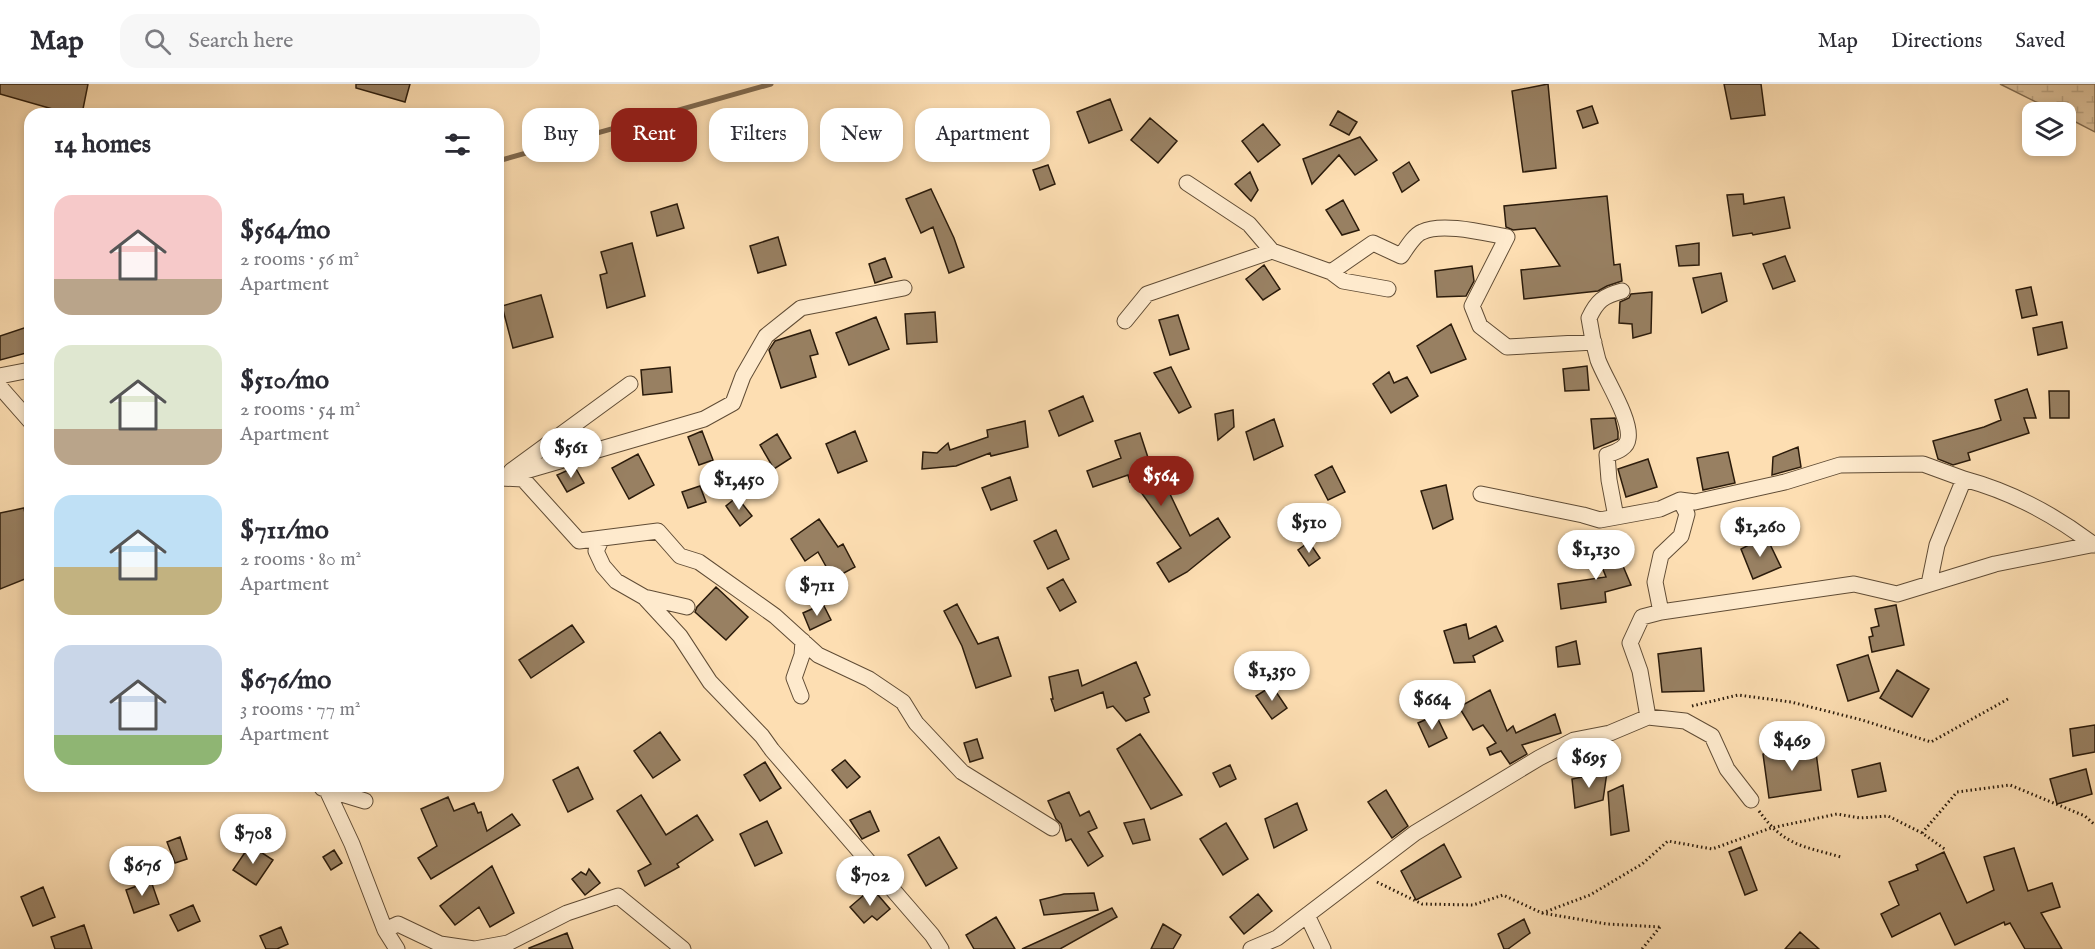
<!DOCTYPE html>
<meta charset="utf-8">
<style>
:root{--surface:#fff;--page:#f7f7f7;--text:#2b2b33;--muted:#7c7c81;--line:#e1e1e2;--accent:#8f2418}
body{margin:0;font-family:"IM FELL English",serif;background:var(--page);color:var(--text);height:100vh;display:flex;flex-direction:column;font-size:22px;white-space:nowrap}
*{box-sizing:border-box;margin:0}
p{font-size:20px;color:var(--muted)}
.icon{flex:none;width:33px;height:33px;fill:none;stroke:currentColor;stroke-width:2;stroke-linecap:round;stroke-linejoin:round}
.map{position:relative;flex:1;overflow:hidden}
.panel{position:absolute;left:24px;top:24px;width:480px;height:684px;display:flex;flex-direction:column;background:var(--surface);border-radius:18px;box-shadow:0 3px 9px #0003}
.panel>*{flex:none}
.hud{position:absolute;left:522px;top:24px;width:570px;height:54px;display:flex;gap:12px}
.controls{position:absolute;left:2022px;top:18px;display:grid;gap:12px}
.controls a{display:grid;place-items:center;width:54px;height:54px;border-radius:12px;background:var(--surface);box-shadow:0 3px 9px #0003;font-size:30px}
.price{position:absolute;translate:-50% -51px;padding:0 14px;border-radius:21px;background:#fff;color:#222;font-size:20px;line-height:39px;filter:drop-shadow(0 2px 3px #0008)}
.price::after{content:'';position:absolute;left:50%;top:36px;width:18px;height:14px;margin-left:-9px;background:inherit;clip-path:polygon(0 0,100% 0,50% 100%)}
.price.current{background:var(--accent);color:#fff}
ul{padding:0;list-style:none}
li{display:flex;align-items:center;gap:18px;height:150px;padding:0 30px}
li span{display:grid;place-items:center;flex:none;width:168px;height:120px;border-radius:18px;color:#555}
li>.icon{margin-inline-start:auto}
span .icon{width:72px;height:72px;fill:#fffc;stroke-width:1}
li b{font-size:26px}
h2{display:flex;justify-content:space-between;align-items:center;height:72px;padding:0 30px;font-size:26px}
.tag{padding:0 21px;border-radius:18px;background:var(--surface);box-shadow:0 3px 9px #0003;font-size:21px;line-height:54px}
.tag.current{background:var(--accent);color:#fff}
header{display:flex;align-items:center;gap:36px;box-sizing:border-box;height:84px;padding:0 30px;background:var(--surface);border-bottom:2px solid var(--line)}
header strong{font-size:28px}
nav{display:flex;gap:33px;margin-inline-start:auto;font-size:21px}
.search{width:420px;height:54px;background:var(--page);display:flex;align-items:center;gap:15px;box-sizing:border-box;padding:0 21px;border-radius:18px;color:var(--muted);font-size:22px}
.map>svg:first-child{display:block}
</style>
<header>
<strong>Map</strong>
<div class="search"><svg class="icon" aria-label="search" viewBox="0 0 24 24"><circle cx="10" cy="10" r="6"/><path d="M15 15l6 6"/></svg>Search here</div>
<nav><a>Map</a><a>Directions</a><a>Saved</a></nav>
</header>
<div class="map">
<svg width="2095" height="865" viewBox="0 0 2095 865">
<defs>
<pattern id="wetland-marsh" width="20" height="14" patternUnits="userSpaceOnUse" patternTransform="scale(1.5)"><rect width="20" height="14" fill="#d9bd96"/><path d="M1 5h8M5 5V1M11 12h8M15 12V8" fill="none" stroke="#baa280"/></pattern>
</defs>
<rect width="100%" height="100%" fill="#fddeb2"/>
<filter id="stains"><feTurbulence type="fractalNoise" baseFrequency=".00333" numOctaves="4"/><feColorMatrix values="0 0 0 0 .2 0 0 0 0 .09 0 0 0 0 .02 0 0 0 .5 -.17"/></filter>
<radialGradient id="worn" r=".72"><stop offset=".6" stop-color="#630" stop-opacity="0"/><stop offset="1" stop-color="#630" stop-opacity=".3"/></radialGradient>
<!-- wetland -->
<path fill="url(#wetland-marsh)" stroke="#826c50" stroke-width="1.5" d="M2000 0H2095V48L2066 33V28H2056Z"/>
<g fill="none" stroke-linecap="round" stroke-linejoin="round">
<!-- stream -->
<path stroke="#7e684d" stroke-width="5" d="M498 77 771 0"/>
</g>
<!-- building -->
<path fill="#988062" stroke="#2b1b0b" stroke-width="1.5" d="M0 0H88L82 30H70L0 10Z
M356 0H410L405 18 356 4Z
M1548 0 1556 84 1523 88 1512 7Z
M1724 0H1761L1765 31 1731 35Z
M1110 15 1122 46 1089 59 1077 28Z
M1592 22 1598 39 1583 44 1577 27Z
M1338 27 1357 38 1349 51 1330 41Z
M1150 34 1177 57 1158 79 1131 56Z
M1263 40 1280 61 1258 78 1242 57Z
M1360 53 1377 76 1355 91 1339 71 1312 100 1303 75Z
M1409 78 1419 96 1402 108 1393 89Z
M1048 81 1055 100 1040 106 1033 86Z
M1250 88 1258 106 1251 117 1235 100Z
M931 105 954 154 964 183 949 189 933 143 921 149 906 115Z
M1743 110 1744 120 1784 113 1790 144 1753 151 1752 149 1733 152 1727 111Z
M1607 112 1614 181 1620 180 1622 197 1607 202 1598 207 1524 215 1521 186 1560 182 1535 144 1513 146 1506 143 1504 122Z
M1343 116 1359 146 1342 151 1326 126Z
M677 120 684 144 657 152 651 128Z
M778 153 786 181 758 189 750 162Z
M632 159 645 212 607 224 600 191 607 189 601 168Z
M1699 159V181L1679 182 1676 162Z
M1785 172 1795 197 1773 205 1763 180Z
M885 174 892 193 875 199 869 180Z
M1264 181 1280 205 1263 216 1246 195Z
M1472 182 1474 197 1466 212 1437 213 1435 187Z
M1721 189 1727 217 1702 229 1693 194Z
M2031 203 2037 231 2022 234 2016 206Z
M1652 208 1651 249 1633 254 1632 240 1619 239 1620 218 1629 214 1631 210Z
M541 211 553 253 513 264 502 222Z
M935 228 937 258 907 260 905 230Z
M1178 231 1189 265 1170 271 1159 236Z
M876 233 889 265 849 281 836 249Z
M2062 238 2067 264 2038 271 2033 244Z
M1451 240 1466 275 1431 289 1417 262Z
M30 242V268L0 276V252Z
M810 246 818 270 810 272 816 293 781 304 769 266 775 257Z
M1587 282 1589 306 1565 307 1563 285Z
M670 283 672 308 643 311 641 286Z
M1171 283 1191 323 1179 329 1154 289Z
M1389 288 1394 299 1407 293 1418 312 1391 329 1373 300Z
M2027 305 2036 334H2024L2029 349 1968 369 1970 376 1953 381 1938 375 1933 357 1984 343 2001 336 1995 316Z
M2049 307H2069V334H2050Z
M1083 312 1093 337 1059 352 1049 327Z
M1233 326 1234 343 1218 356 1215 330Z
M1615 334 1618 348V355L1594 365 1591 335Z
M1274 335 1283 362 1254 376 1246 348Z
M1025 337 1028 363 991 372 990 369 956 382 922 385 923 368 937 369 948 359 950 366 988 353 987 346Z
M702 347 713 376 699 381 688 353Z
M855 347 867 377 838 389 826 360Z
M1140 349 1154 392 1159 387 1190 452 1218 434 1230 453 1187 488 1169 498 1157 479 1181 464 1133 397 1130 398 1128 391 1093 403 1087 387 1121 374 1115 357Z
M777 350 791 374 774 385 760 361Z
M1798 363 1801 383 1772 391 1773 373Z
M1728 368 1735 399 1703 406 1697 374Z
M638 370 654 401 629 415 612 384Z
M1648 375 1657 403 1626 413 1618 385Z
M1332 382 1345 408 1328 416 1315 391Z
M575 383 584 399 567 408 557 391Z
M1010 393 1017 416 991 426 982 404Z
M1446 401 1453 435 1433 445 1421 407Z
M700 402 706 418 688 424 682 408Z
M737 413 752 432 740 442 726 422Z
M24 424 30 456V493L0 505V429Z
M819 435 838 463 843 460 855 483 833 495 818 468 805 477 791 455Z
M1056 446 1069 475 1048 485 1034 457Z
M1766 452 1781 483 1753 495 1741 465Z
M1612 456 1631 501 1605 508 1606 518 1561 525 1558 500 1606 493 1594 463Z
M1309 458 1320 474 1309 482 1298 466Z
M1063 495 1076 518 1060 527 1047 504Z
M716 503 748 533 726 556 695 528 697 523Z
M823 520 831 536 810 546 803 529Z
M957 520 978 560 998 553 1011 592 976 604 962 562 944 527Z
M1896 521 1904 561 1872 568 1869 553 1873 552 1871 544 1879 542 1875 525Z
M1466 540 1469 555 1496 542 1503 557 1473 572 1475 578 1454 579 1444 547Z
M572 541 584 558 531 594 519 576Z
M1576 557 1580 580 1558 583 1556 563Z
M1701 564 1704 607 1662 608 1658 570Z
M1868 571 1879 607 1848 617 1837 581Z
M1136 578 1150 611 1144 614 1149 628 1126 637 1113 622 1107 624 1103 608 1055 627 1051 615H1053L1049 593 1078 586 1082 602Z
M1897 586 1929 605 1912 633 1880 614Z
M1272 602 1287 624 1272 635 1256 612Z
M1490 606 1507 647 1513 642 1516 649 1555 630 1561 649 1522 661 1527 670 1510 680 1501 667 1490 671 1487 664 1496 659 1483 641 1473 646 1459 623Z
M1436 631 1447 654 1429 663 1418 639Z
M2095 641V668L2073 672 2070 645Z
M660 648 680 676 653 694 634 667Z
M1140 650 1182 711 1151 725 1117 665Z
M977 655 983 674 970 678 964 659Z
M1815 661 1821 706 1769 714 1763 670Z
M845 676 860 693 847 704 832 686Z
M765 678 781 704 760 717 744 691Z
M1880 679 1886 707 1858 713 1852 686Z
M1230 681 1236 695 1220 703 1213 689Z
M578 683 593 715 568 728 553 696Z
M2086 685 2092 710 2057 720 2050 695Z
M1607 688 1603 716 1575 724 1572 695Z
M1623 701 1629 747 1611 751 1608 708Z
M1386 706 1408 742 1392 754 1368 718Z
M1069 708 1080 732 1089 727 1097 744 1088 748 1103 772 1088 782 1071 755 1066 757 1061 740 1056 735 1048 717Z
M641 711 666 751 697 731 713 756 677 780 679 783 645 802 638 787 651 780 617 727Z
M448 713 454 727 474 719 478 729 481 728 487 747 512 730 520 741 431 795 418 774 437 762 421 725Z
M1297 719 1307 746 1274 764 1265 735Z
M870 727 879 747 862 755 850 736Z
M1144 735 1150 756 1133 760 1124 739Z
M767 737 782 769 755 782 740 750Z
M1226 739 1248 775 1223 791 1200 755Z
M180 753 187 775 175 779 167 758Z
M939 753 957 784 926 802 908 771Z
M1444 760 1461 793 1416 816 1401 787Z
M250 761 273 776 256 801 233 786Z
M1741 763 1757 806 1745 811 1729 768Z
M2014 764 2028 807 2052 799 2060 823 2041 829 2062 865H2025L2010 839 2005 841 2004 838 1955 861 1940 829 1892 853 1881 830 1899 821 1889 798 1918 786 1916 781 1944 768 1967 819 1994 806 1984 773Z
M334 766 342 779 331 786 323 773Z
M492 782 514 829 490 843 479 823 455 841 440 822Z
M589 785 600 799 585 811 572 795 581 788 586 791Z
M151 797 159 820 134 829 126 806Z
M43 803 55 833 33 842 21 813Z
M872 804 890 825 877 836 872 832 864 839 850 823Z
M1094 809 1098 826 1044 831 1040 816 1064 810Z
M1258 810 1272 827 1244 850 1230 833Z
M193 821 200 837 178 847 170 831Z
M1112 824 1117 833 1060 865H1022Z
M996 833 1015 865H974L966 851Z
M1524 835 1530 849 1508 865H1504L1498 850Z
M1163 840 1181 851 1173 865H1151Z
M84 841 92 865H55L51 853Z
M281 843 288 860 277 865H266L260 852Z
M1800 848 1819 865H1785Z
M567 849 573 865H529V864Z"/>
<g fill="none" stroke-linecap="round" stroke-linejoin="round">
<defs>
<path id="street" d="M1187 99 1249 140 1272 167 1331 188 1343 197 1388 205
M1331 188 1373 159 1401 172C1406 165 1414 151 1422 148 1442 138 1485 149 1507 153L1472 222 1480 242 1507 263 1594 258
M1125 237 1147 210 1272 167
M0 292 30 286
M0 303 30 337
M511 387 630 300
M508 392 704 335 733 319 743 292 766 252 801 224 904 204
M501 394 523 395 579 457 658 447 680 472 699 478 775 532 818 571 869 595 903 618 916 639 962 688 1052 744
M1481 410 1583 431 1600 436 1660 425 1680 416 1687 430 1681 452 1661 471 1655 498 1661 528
M1680 416 1695 418 1785 398 1840 381 1923 380 1964 395
M1616 433 1609 396 1607 371C1615 368 1627 365 1628 355 1632 336 1605 295 1598 276 1594 262 1591 248 1589 234 1597 217 1603 212 1622 207
M602 454 596 467 603 482 616 497 644 513 680 552 710 598 762 652 772 666 932 851 941 865
M1929 500 1937 461 1964 395C2012 408 2055 431 2094 461
M644 513 687 523
M801 612 794 594 802 571 803 557
M1648 633 1640 587 1630 559 1642 533 1661 528 1854 500 1897 510 1995 480 2095 460
M325 702 352 760 385 846 398 840 440 860 474 865
M322 704 365 717
M1307 831 1323 865
M385 846 397 865
M475 865 508 859 567 829 618 812 683 865
M1251 865 1277 854 1415 749 1539 674 1574 656 1610 649 1648 633 1685 637 1712 652 1727 685 1751 716"/>
</defs>
<!-- street casing -->
<use href="#street" stroke="#604c35" stroke-width="17"/>
<!-- path -->
<path stroke="#2b1b0b" stroke-width="3" stroke-dasharray="1.5 3" stroke-linecap="butt" d="M1692 622 1738 611 1791 618 1862 636 1931 658 2008 615
M1759 727C1784 762 1803 762 1841 773
M1922 749 1957 708 2010 701 2085 732 2095 741
M1377 798 1422 820 1473 821 1503 811 1542 829 1607 840 1660 843
M1542 829 1590 811 1642 780 1668 757 1712 765 1771 744 1837 730 1860 734 1888 732 1922 749 1946 766
M1642 865 1660 843"/>
<!-- street -->
<use href="#street" stroke="#feeacd" stroke-width="15"/>
</g>
<rect width="100%" height="100%" filter="url(#stains)"/>
<rect width="100%" height="100%" fill="url(#worn)"/>
</svg>
<div class="controls">
<a><svg class="icon" aria-label="layers" viewBox="0 0 24 24"><path d="M12 4l9 5-9 5-9-5zM3 14l9 5 9-5"/></svg></a>
</div>
<b class="price" style="left:571px;top:395px">$561</b>
<b class="price current" style="left:1161px;top:423px">$564</b>
<b class="price" style="left:739px;top:427px">$1,450</b>
<b class="price" style="left:1309px;top:470px">$510</b>
<b class="price" style="left:1760px;top:474px">$1,260</b>
<b class="price" style="left:1596px;top:497px">$1,130</b>
<b class="price" style="left:817px;top:533px">$711</b>
<b class="price" style="left:1272px;top:618px">$1,350</b>
<b class="price" style="left:1432px;top:647px">$664</b>
<b class="price" style="left:1792px;top:688px">$469</b>
<b class="price" style="left:1589px;top:705px">$695</b>
<b class="price" style="left:253px;top:781px">$708</b>
<b class="price" style="left:142px;top:813px">$676</b>
<b class="price" style="left:870px;top:823px">$702</b>
<div class="hud">
<a class="tag">Buy</a>
<a class="tag current">Rent</a>
<a class="tag">Filters</a>
<a class="tag">New</a>
<a class="tag">Apartment</a>
</div>
<section class="panel">
<h2>14 homes<svg class="icon" aria-label="filters" viewBox="0 0 24 24"><path d="M4 7h16M4 17h16"/><circle cx="9" cy="7" r="2"/><circle cx="15" cy="17" r="2"/></svg></h2>
<ul>
<li><span style="background:linear-gradient(#f6c9c9 70%,#b9a48a 0)"><svg class="icon" aria-label="home" viewBox="0 0 24 24"><path d="M3 11l9-7 9 7M6 9v11h12V9"/></svg></span><div><b>$564/mo</b><p>2 rooms · 56 m²</p><p>Apartment</p></div></li>
<li><span style="background:linear-gradient(#dfe7d0 70%,#b9a48a 0)"><svg class="icon" aria-label="home" viewBox="0 0 24 24"><path d="M3 11l9-7 9 7M6 9v11h12V9"/></svg></span><div><b>$510/mo</b><p>2 rooms · 54 m²</p><p>Apartment</p></div></li>
<li><span style="background:linear-gradient(#bfe0f5 60%,#c2b280 0)"><svg class="icon" aria-label="home" viewBox="0 0 24 24"><path d="M3 11l9-7 9 7M6 9v11h12V9"/></svg></span><div><b>$711/mo</b><p>2 rooms · 80 m²</p><p>Apartment</p></div></li>
<li><span style="background:linear-gradient(#c9d6e8 75%,#8fb573 0)"><svg class="icon" aria-label="home" viewBox="0 0 24 24"><path d="M3 11l9-7 9 7M6 9v11h12V9"/></svg></span><div><b>$676/mo</b><p>3 rooms · 77 m²</p><p>Apartment</p></div></li>
</ul>
</section>
</div>
